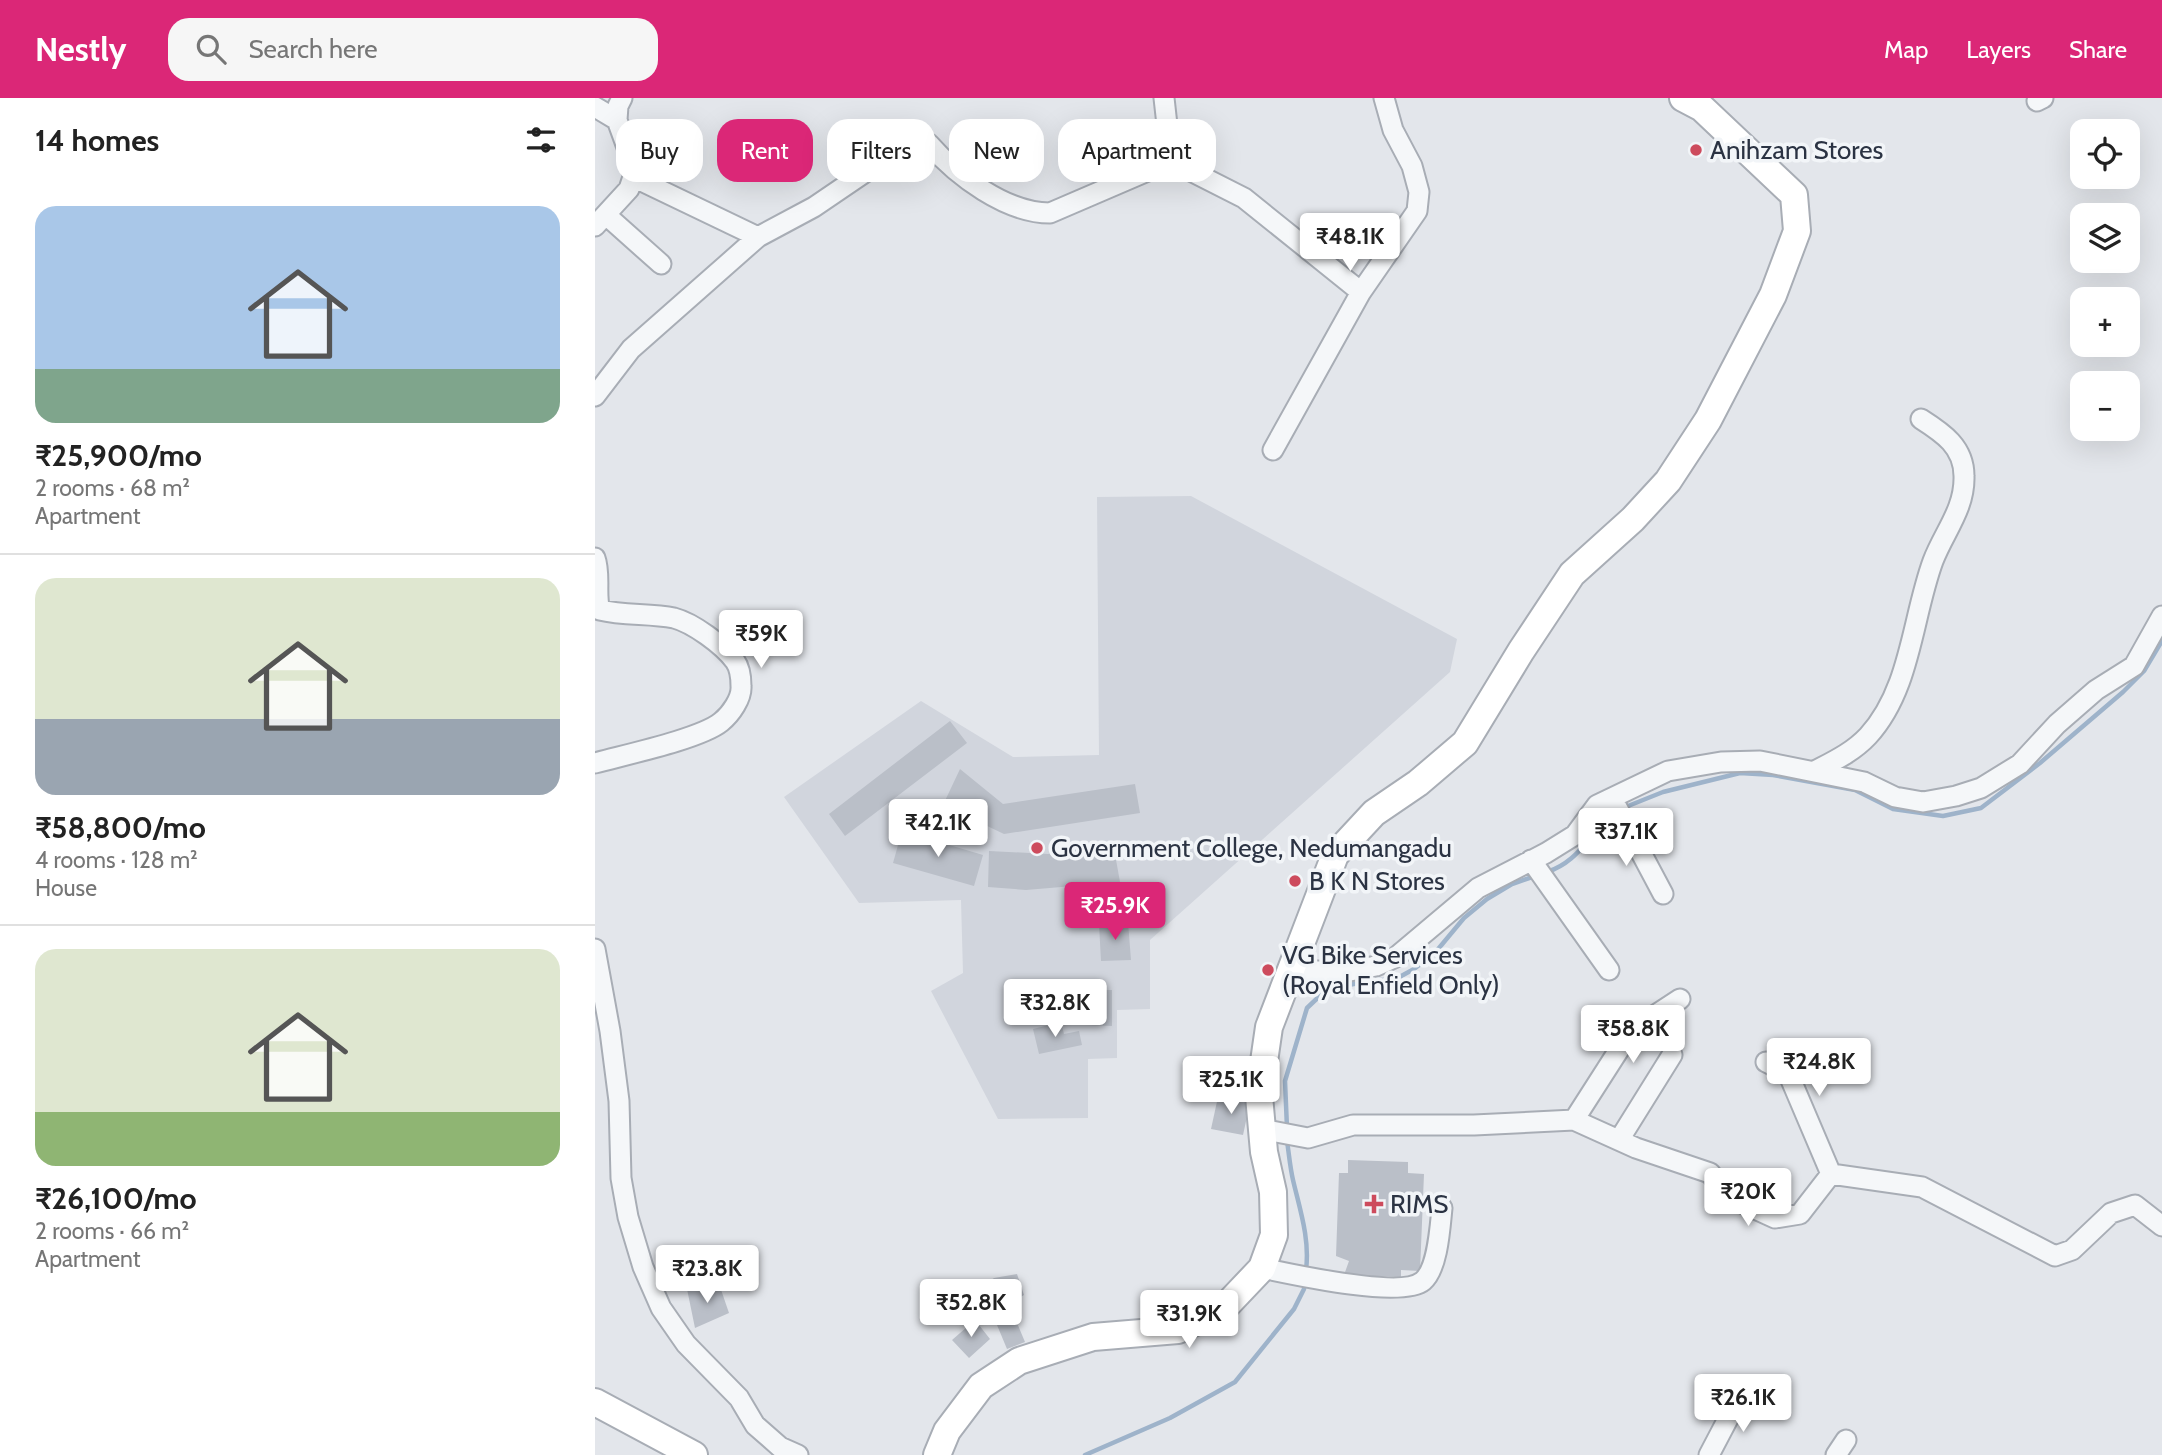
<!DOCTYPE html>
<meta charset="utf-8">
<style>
:root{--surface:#fff;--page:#f6f6f6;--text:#222;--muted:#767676;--line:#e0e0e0;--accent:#db2777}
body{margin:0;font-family:Cabin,sans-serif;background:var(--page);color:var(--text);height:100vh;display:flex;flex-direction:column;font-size:26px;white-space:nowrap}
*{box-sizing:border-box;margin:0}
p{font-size:23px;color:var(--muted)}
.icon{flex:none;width:38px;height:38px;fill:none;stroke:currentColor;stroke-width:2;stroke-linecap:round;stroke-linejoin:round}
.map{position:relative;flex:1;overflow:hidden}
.drawer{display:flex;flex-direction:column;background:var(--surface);width:595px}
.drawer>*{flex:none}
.hud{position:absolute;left:21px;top:21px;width:665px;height:63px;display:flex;gap:14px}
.fabs{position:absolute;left:1475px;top:21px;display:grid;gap:14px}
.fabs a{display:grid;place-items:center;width:70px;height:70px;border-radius:14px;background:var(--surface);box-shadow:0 7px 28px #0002;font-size:35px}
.price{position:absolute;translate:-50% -60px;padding:0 16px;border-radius:7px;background:#fff;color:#222;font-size:23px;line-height:46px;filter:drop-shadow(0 2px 4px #0008)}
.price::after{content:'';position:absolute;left:50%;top:42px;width:21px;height:16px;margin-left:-10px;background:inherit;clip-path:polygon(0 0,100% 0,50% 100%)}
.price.selected{background:var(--accent);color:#fff}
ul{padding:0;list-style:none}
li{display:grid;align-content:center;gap:14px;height:371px;padding:0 35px}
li+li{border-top:2px solid var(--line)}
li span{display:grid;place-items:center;height:217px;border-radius:21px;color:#555}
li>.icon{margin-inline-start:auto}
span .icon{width:126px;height:126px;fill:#fffc;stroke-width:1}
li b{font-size:30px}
h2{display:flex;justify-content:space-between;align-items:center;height:84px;padding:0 35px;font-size:30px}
.pill{padding:0 24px;border-radius:21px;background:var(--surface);box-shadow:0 7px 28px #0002;font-size:24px;line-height:63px}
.pill.selected{background:var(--accent);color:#fff}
header{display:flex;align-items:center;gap:42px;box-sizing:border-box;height:98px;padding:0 35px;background:var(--accent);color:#fff}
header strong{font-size:33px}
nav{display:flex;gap:38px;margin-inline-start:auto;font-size:24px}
.search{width:490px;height:63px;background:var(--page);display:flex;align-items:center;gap:18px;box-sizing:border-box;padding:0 24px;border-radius:21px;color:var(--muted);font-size:26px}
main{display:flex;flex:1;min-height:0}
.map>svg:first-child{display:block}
</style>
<header>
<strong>Nestly</strong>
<div class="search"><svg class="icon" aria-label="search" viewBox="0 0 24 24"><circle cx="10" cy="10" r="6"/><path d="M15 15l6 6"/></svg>Search here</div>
<nav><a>Map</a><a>Layers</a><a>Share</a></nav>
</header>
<main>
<section class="drawer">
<h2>14 homes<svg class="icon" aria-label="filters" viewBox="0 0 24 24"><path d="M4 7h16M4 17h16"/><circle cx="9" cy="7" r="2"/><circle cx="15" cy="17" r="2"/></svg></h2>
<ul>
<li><span style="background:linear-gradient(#a9c7e8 75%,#7fa58c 0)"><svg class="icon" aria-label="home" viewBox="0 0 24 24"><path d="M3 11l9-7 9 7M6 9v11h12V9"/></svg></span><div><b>₹25,900/mo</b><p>2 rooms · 68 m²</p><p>Apartment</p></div></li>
<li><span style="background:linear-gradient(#dfe7d0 65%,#9aa5b1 0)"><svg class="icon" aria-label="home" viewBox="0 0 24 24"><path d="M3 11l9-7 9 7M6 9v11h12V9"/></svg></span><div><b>₹58,800/mo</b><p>4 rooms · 128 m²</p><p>House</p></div></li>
<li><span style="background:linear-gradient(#dfe7d0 75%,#8fb573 0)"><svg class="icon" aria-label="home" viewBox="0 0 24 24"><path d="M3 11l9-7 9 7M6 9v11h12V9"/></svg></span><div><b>₹26,100/mo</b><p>2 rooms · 66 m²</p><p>Apartment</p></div></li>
</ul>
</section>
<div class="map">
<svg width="1567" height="1357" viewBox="0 0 1567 1357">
<rect width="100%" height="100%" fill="#e3e6eb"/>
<!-- built -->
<path fill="#d1d5dd" d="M596 398 862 541 855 574 555 842V911L522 912V960L493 961V1020L403 1021 336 893 368 875 366 802 264 805 189 699 326 603 418 659 504 657 502 399Z"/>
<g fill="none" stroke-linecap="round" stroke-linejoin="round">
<!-- stream -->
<path stroke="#9eb3ca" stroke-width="4.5" d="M1028 710 1068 694 1145 675 1178 677 1260 692 1298 711 1348 718 1386 710 1445 665 1528 594 1549 573 1567 543
M952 774C985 763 994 735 1021 716
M692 1030 690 983 712 910 732 891 780 882H799L819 871 839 856 869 820 892 801 917 786 940 778
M692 1043C694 1056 695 1069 698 1082 705 1112 715 1141 711 1172
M490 1357 575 1320 640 1284 699 1211 709 1191 710 1184"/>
</g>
<!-- building -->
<path fill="#babfc8" d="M355 623 372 645 250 738 234 716Z
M365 671 408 706 540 686 545 715 409 736 348 707Z
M307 733 388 757 379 788 298 765Z
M518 745 525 784 431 792 393 789 394 753 453 756Z
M533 824 536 862 506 863 504 826Z
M471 884 477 917 442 924 436 890Z
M491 892H517V928L490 927Z
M466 924 469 936 484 933 487 947 444 956 438 931Z
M623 999 655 1005 648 1037 616 1031Z
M753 1062 813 1064V1075L829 1076 825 1173 806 1172V1179L749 1177 754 1163 741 1158 744 1075H753Z
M422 1176 429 1197 400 1213 390 1186 399 1180Z
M122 1180 134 1215 100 1230 92 1191 114 1193Z
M420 1220 430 1244 412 1251 402 1227Z
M380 1222 395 1241 374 1260 357 1242Z"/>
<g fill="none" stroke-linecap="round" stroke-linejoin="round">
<defs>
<path id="street" d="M569 0 576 63 649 100 766 194
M1442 3 1448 0
M0 9 22 22
M38 79 163 139
M11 117 66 166
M0 128 34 91 38 79 37 63 22 22 23 8 27 0
M0 298 36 251 163 139 219 109 272 73 334 46C362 78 411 115 455 115L576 63
M678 352 766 194 822 113 824 94 817 68 798 32 789 0
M0 460C6 476 0 498 5 512 29 518 55 515 79 520 98 525 128 547 140 563 145 570 146 578 146 588 147 600 136 616 126 624 105 641 29 657 0 665
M1220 673C1239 663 1258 654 1273 638 1316 591 1317 520 1338 463 1349 434 1370 411 1369 378 1369 349 1348 335 1326 321
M1017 700 1068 796
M936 762 1014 872
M0 851 15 933 24 1003 26 1080 33 1119 48 1169 66 1210 91 1246 144 1300 160 1327 185 1349 203 1357
M696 872 750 874 781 868 801 859 883 790 951 755 980 737 1002 707 1073 673 1126 664 1165 663 1269 684 1300 699 1328 704 1361 698 1386 690 1425 666 1462 626 1501 592 1539 568 1567 518
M1171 964 1193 975 1236 1076
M979 1022 1036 933 1085 901
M666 1031 713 1040 758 1027H879L979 1022 1041 1050 1115 1075 1134 1099 1180 1120 1205 1116 1236 1076 1327 1089 1460 1158 1477 1152 1516 1115 1540 1107 1567 1128
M1024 1042 1077 957
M667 1170C696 1176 807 1201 828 1183 843 1170 845 1129 847 1110
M1114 1357 1146 1296
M1241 1357 1251 1342"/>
<path id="secondary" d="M0 1304 99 1357
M342 1357 352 1333 386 1288 424 1263 498 1239 583 1232 629 1210 667 1170 679 1137 678 1094 669 1054 664 998 674 929 740 757 779 715 823 685 870 645 926 553 977 476 1038 421 1073 383 1113 322 1178 197 1202 133 1199 97 1107 10 1088 0"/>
</defs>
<!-- street casing -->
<use href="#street" stroke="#a8adb5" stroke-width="23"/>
<!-- secondary casing -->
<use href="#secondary" stroke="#a8adb5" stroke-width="30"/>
<!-- street -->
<use href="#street" stroke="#f5f7f9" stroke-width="19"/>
<!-- secondary -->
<use href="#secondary" stroke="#fff" stroke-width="26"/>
</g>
<!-- markers -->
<g fill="#cd4b5d" stroke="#f2f5f8" stroke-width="2.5">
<circle cx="1101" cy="52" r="7"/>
<circle cx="442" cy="750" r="7"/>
<circle cx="700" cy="783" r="7"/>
<circle cx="673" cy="872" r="7"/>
<path d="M775.5 1095.5h7v7h7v7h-7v7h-7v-7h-7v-7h7z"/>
</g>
<g text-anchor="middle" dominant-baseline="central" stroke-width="7" stroke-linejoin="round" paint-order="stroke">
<!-- poi labels -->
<g font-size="26" fill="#2b3343" stroke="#f2f5f8" text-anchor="start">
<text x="1115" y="52">Anihzam Stores</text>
<text x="456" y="750">Government College, Nedumangadu</text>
<text x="714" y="783">B K N Stores</text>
<text x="687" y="857">VG Bike Services<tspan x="687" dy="30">(Royal Enfield Only)</tspan></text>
<text x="795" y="1106">RIMS</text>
</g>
</g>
</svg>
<div class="fabs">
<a><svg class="icon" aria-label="locate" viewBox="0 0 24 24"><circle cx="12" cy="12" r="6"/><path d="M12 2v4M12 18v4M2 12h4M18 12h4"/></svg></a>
<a><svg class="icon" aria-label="layers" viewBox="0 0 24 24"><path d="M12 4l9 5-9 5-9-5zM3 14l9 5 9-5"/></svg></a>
<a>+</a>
<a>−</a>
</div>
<b class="price" style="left:755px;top:175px">₹48.1K</b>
<b class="price" style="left:166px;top:572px">₹59K</b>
<b class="price" style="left:343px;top:761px">₹42.1K</b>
<b class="price" style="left:1031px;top:770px">₹37.1K</b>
<b class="price selected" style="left:520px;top:844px">₹25.9K</b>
<b class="price" style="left:460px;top:941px">₹32.8K</b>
<b class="price" style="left:1038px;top:967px">₹58.8K</b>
<b class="price" style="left:1224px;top:1000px">₹24.8K</b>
<b class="price" style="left:636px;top:1018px">₹25.1K</b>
<b class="price" style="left:1153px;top:1130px">₹20K</b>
<b class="price" style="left:112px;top:1207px">₹23.8K</b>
<b class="price" style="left:376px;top:1241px">₹52.8K</b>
<b class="price" style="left:594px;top:1252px">₹31.9K</b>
<b class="price" style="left:1148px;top:1336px">₹26.1K</b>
<div class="hud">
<a class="pill">Buy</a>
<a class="pill selected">Rent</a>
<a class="pill">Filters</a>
<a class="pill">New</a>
<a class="pill">Apartment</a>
</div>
</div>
</main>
